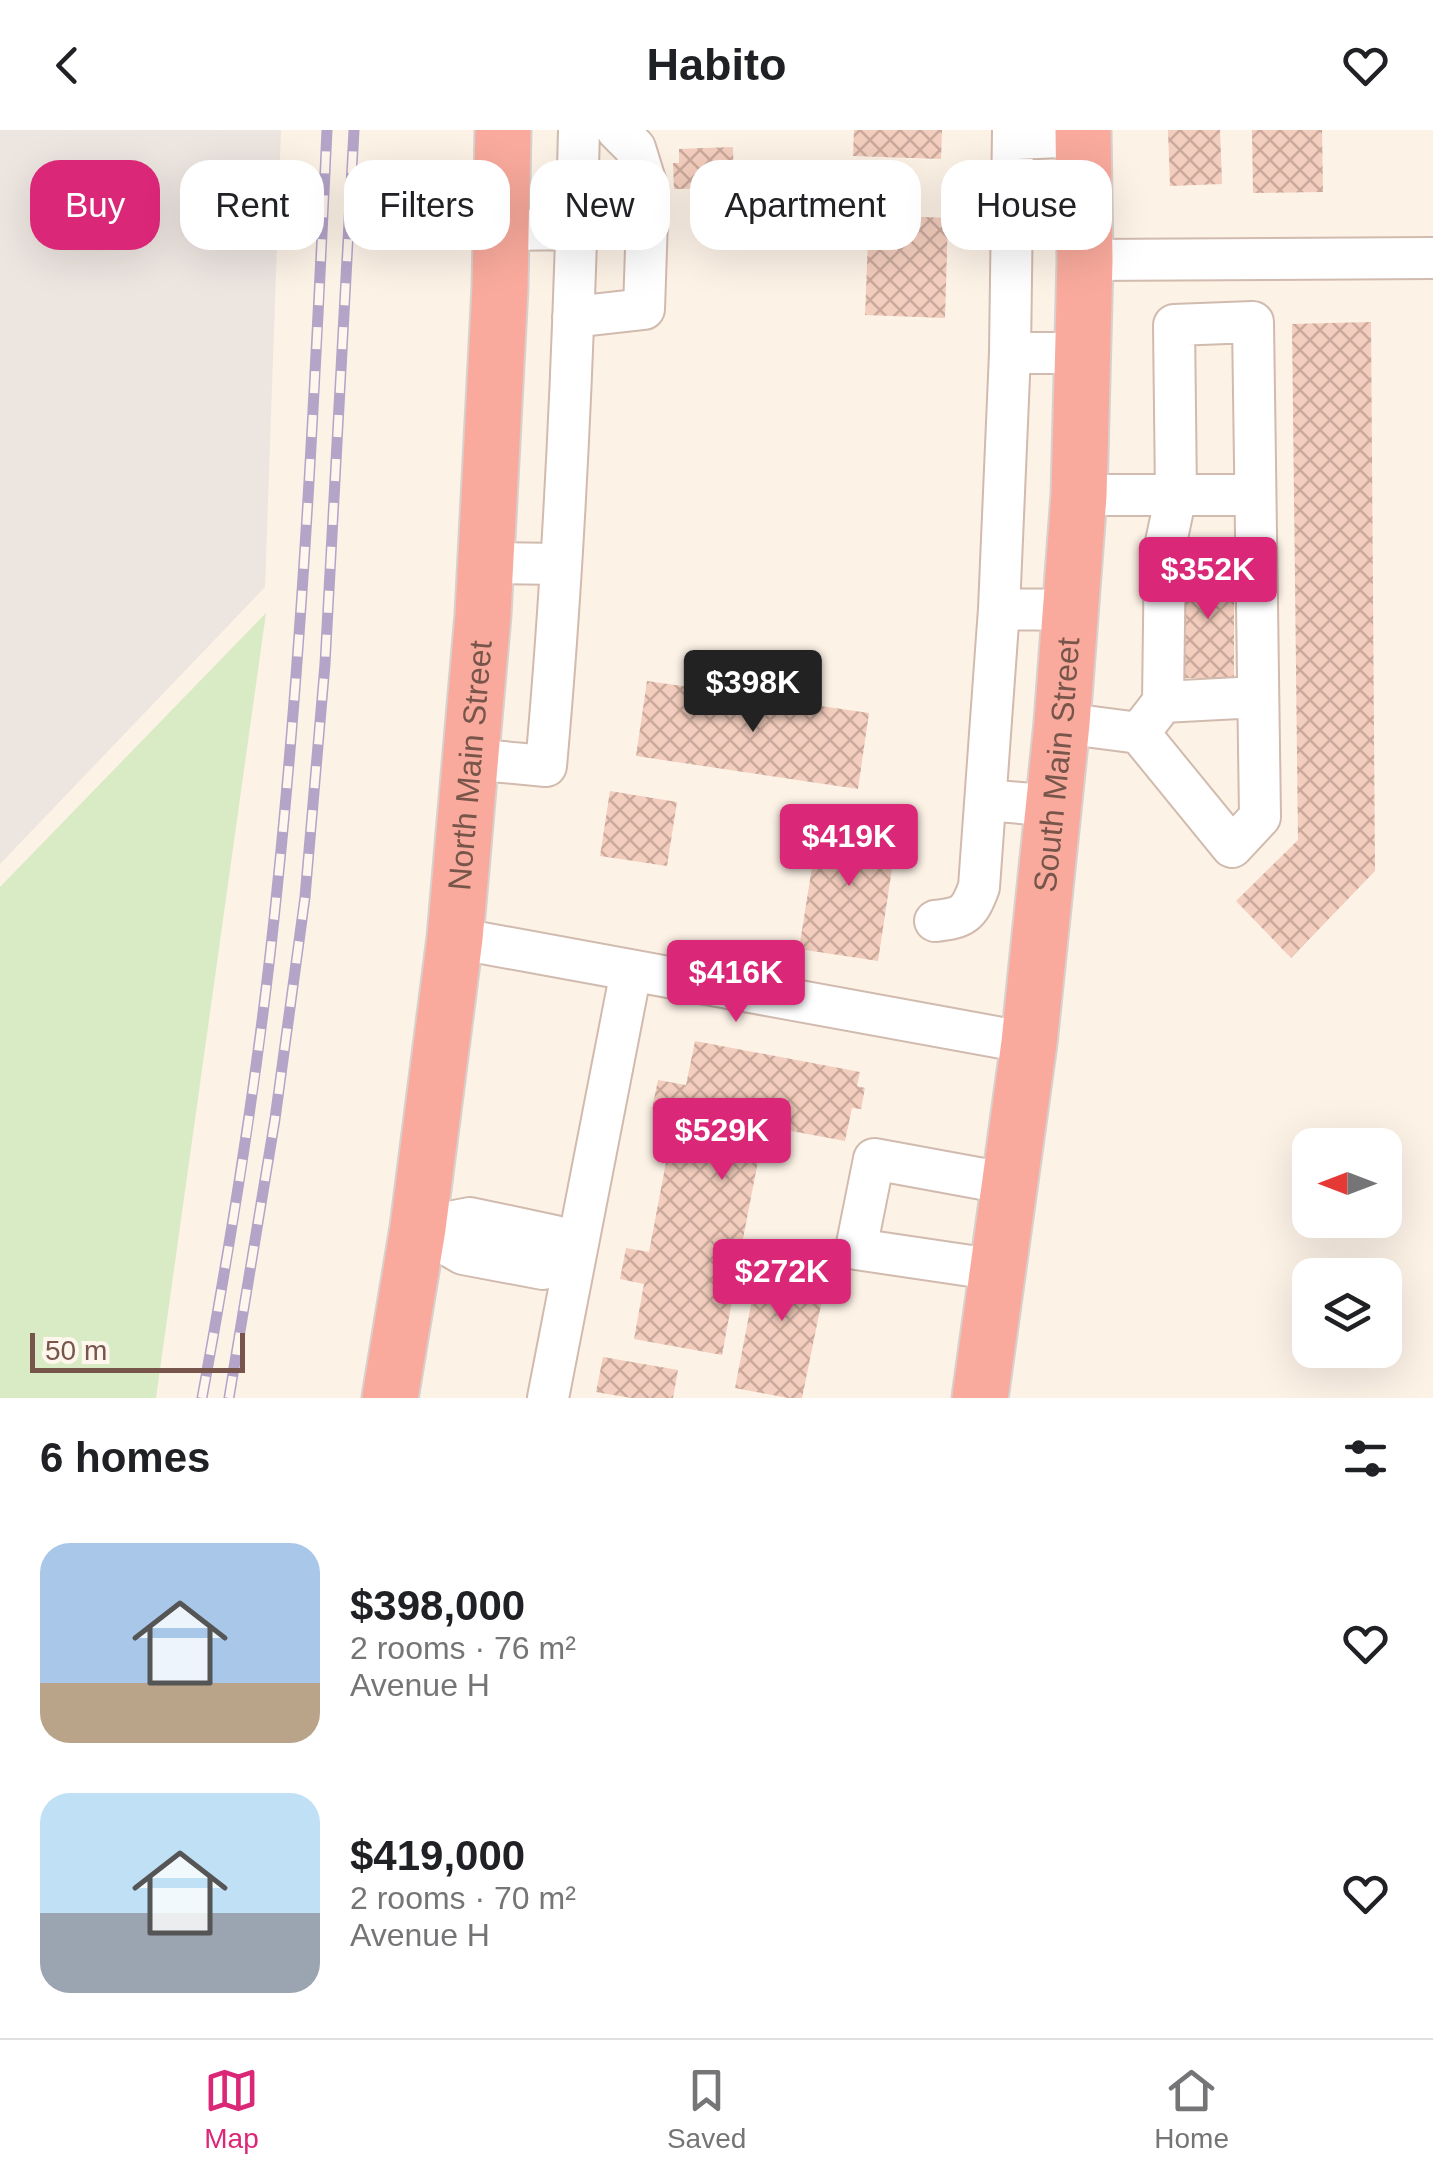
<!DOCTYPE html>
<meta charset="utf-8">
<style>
:root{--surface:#fff;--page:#f6f6f6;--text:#202124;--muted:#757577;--line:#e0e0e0;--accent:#db2777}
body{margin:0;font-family:Arial,sans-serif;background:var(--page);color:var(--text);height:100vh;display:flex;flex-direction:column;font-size:38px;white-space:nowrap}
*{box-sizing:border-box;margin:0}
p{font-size:32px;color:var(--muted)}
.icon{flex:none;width:55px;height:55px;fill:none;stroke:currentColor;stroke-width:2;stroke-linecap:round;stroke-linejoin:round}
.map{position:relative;height:1268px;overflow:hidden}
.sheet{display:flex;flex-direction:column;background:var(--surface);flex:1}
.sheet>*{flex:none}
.banner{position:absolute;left:30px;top:30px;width:1375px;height:90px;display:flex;gap:20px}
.needle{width:65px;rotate:270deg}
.tools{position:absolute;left:1292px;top:998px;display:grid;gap:20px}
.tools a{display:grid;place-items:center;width:110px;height:110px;border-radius:20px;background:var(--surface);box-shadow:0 10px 40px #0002;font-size:50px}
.scale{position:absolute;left:30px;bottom:25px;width:215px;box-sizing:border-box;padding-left:10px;border:5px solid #77554a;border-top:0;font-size:28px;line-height:35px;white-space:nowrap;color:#77554a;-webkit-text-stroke:8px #fff6ed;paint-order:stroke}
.price{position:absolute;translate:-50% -85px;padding:0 22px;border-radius:10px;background:var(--accent);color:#fff;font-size:32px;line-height:65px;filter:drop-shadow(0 2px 5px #0008)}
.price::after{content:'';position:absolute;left:50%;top:60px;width:30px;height:22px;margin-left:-15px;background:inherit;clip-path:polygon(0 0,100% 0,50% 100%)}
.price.current{background:#222;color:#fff}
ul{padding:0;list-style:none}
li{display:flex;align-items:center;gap:30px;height:250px;padding:0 40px}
li span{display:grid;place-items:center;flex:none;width:280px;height:200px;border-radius:30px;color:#555}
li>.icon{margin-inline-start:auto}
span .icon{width:120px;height:120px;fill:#fffc;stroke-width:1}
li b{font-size:42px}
h2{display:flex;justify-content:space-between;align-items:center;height:120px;padding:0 40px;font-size:42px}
.tag{padding:0 35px;border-radius:30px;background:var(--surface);box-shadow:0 10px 40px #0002;font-size:35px;line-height:90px}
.tag.current{background:var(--accent);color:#fff}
header{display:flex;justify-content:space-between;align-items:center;height:130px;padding:0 40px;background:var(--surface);font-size:45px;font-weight:800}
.menu{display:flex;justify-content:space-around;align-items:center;height:140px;border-top:2px solid var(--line);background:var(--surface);font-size:28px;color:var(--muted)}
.menu a{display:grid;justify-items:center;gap:5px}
.menu .current{color:var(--accent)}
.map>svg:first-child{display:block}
</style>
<header><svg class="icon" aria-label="back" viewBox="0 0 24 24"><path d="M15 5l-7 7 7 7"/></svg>Habito<svg class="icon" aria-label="heart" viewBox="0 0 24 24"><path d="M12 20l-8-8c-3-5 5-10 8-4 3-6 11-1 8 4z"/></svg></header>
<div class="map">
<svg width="1433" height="1268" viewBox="0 0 1433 1268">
<defs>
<pattern id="building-cross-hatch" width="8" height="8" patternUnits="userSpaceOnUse" patternTransform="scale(2.5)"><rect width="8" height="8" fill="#f3cdbd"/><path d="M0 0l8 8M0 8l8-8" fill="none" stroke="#caa99c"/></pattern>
</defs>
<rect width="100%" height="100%" fill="#fdf2e6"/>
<!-- industrial -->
<path fill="#ede5e0" d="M0 0H281L265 457 0 734Z"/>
<!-- green -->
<path fill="#d8ebc4" d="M266 483 156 1268H0V757Z"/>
<!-- building -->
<path fill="url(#building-cross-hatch)" d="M854 0H942L941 29 853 26Z
M1168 0H1220L1222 54 1170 56Z
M1252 0H1322L1323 62 1253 63Z
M733 17 734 58 674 59 673 33H679V19Z
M869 85 948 88 945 188 865 185Z
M1371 192 1375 741 1291 828 1236 771 1298 710 1292 194Z
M1181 436H1234V548H1181Z
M647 551 869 583 858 659 636 626Z
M610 661 677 672 667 736 600 726Z
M820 687 898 699 878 831 799 819Z
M695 911 860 942 857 956 865 958 861 979 852 978 845 1011 748 993 745 1007 762 1010 737 1140 750 1143 744 1174 732 1171 722 1225 634 1209 644 1154 620 1149 626 1118 649 1122 674 990 730 1001 732 994 652 979 658 950 686 955Z
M762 1118 830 1131 802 1268H788L735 1258Z
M603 1227 678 1240 673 1268H631L596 1262Z"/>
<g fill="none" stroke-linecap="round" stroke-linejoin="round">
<defs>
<path id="minor" d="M1014 9 1083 6
M501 100 576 99 647 91
M1085 130 1433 128
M573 187 644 179 648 60 635 18 617 0
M1010 223H1082
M1079 365H1254
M486 433 561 434
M999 479 1071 480
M1163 572 1258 567
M1062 593 1139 603 1232 717 1260 687 1253 192 1174 195 1176 365 1165 417 1163 572 1139 603
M470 629 546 636C565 425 574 212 579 0
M986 670 1055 676
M935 791C964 788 969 784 979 757L999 479 1010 223 1013 0
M455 808 1029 913
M470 1088 555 1106 576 1124 543 1139 463 1124 418 1098Z
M998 1140 856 1119 874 1029 1010 1054
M548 1268 631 841"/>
<g id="highway">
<path id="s1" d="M390 1268 418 1098 455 808 483 485 500 157 503 0"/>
<path id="s2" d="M980 1268 1029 913 1062 593 1079 365 1085 130 1083 0"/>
</g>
</defs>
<!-- minor casing -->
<use href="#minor" stroke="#d1baae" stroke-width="44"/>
<!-- highway casing -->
<use href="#highway" stroke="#d9cfcc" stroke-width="59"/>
<!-- minor -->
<use href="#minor" stroke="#fff" stroke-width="40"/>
<!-- highway -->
<use href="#highway" stroke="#f9aa9c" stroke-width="55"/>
<defs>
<path id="rail" d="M202 1268C233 1100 260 931 277 760 303 508 315 254 327 0
M229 1268 275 989 305 767 325 534 354 0"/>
</defs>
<!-- rail casing -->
<use href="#rail" stroke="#b3a4c8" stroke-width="11"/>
<!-- rail -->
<use href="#rail" stroke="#fff6ed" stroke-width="8" stroke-dasharray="22" stroke-linecap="butt"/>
</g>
<g text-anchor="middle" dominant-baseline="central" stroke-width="8" stroke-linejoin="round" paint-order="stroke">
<!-- street labels -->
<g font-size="32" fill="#77554a" stroke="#fff6ed">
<text stroke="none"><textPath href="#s1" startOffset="638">North Main Street</textPath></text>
<text stroke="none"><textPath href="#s2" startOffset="638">South Main Street</textPath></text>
</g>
</g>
</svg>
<div class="tools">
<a><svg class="needle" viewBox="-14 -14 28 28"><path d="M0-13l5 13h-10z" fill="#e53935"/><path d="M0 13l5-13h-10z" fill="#757577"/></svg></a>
<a><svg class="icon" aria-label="layers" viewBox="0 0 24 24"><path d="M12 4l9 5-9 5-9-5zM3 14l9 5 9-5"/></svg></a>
</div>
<div class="scale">50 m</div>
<b class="price" style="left:1208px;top:492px">$352K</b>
<b class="price current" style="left:753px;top:605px">$398K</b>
<b class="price" style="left:849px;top:759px">$419K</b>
<b class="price" style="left:736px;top:895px">$416K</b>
<b class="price" style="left:722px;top:1053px">$529K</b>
<b class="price" style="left:782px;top:1194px">$272K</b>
<div class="banner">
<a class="tag current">Buy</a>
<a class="tag">Rent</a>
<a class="tag">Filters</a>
<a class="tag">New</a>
<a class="tag">Apartment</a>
<a class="tag">House</a>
</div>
</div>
<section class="sheet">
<h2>6 homes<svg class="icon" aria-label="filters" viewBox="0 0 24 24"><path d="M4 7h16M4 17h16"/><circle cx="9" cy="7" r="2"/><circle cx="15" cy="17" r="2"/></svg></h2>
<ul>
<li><span style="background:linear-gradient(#a9c7e8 70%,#b9a48a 0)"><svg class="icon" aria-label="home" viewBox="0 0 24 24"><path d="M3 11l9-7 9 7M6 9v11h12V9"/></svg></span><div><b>$398,000</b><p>2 rooms · 76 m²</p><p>Avenue H</p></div><svg class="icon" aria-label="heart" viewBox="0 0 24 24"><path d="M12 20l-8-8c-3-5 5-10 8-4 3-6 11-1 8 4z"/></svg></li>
<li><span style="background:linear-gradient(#bfe0f5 60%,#9aa5b1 0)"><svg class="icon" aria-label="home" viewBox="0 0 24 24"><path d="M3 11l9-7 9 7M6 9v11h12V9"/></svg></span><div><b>$419,000</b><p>2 rooms · 70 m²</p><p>Avenue H</p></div><svg class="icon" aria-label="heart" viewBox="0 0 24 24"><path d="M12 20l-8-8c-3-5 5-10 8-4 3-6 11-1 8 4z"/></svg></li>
</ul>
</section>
<nav class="menu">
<a class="current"><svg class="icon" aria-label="map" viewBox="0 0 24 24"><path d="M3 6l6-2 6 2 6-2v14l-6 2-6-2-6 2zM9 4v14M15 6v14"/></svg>Map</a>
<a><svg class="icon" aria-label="saved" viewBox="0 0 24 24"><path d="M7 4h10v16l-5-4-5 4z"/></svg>Saved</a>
<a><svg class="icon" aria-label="home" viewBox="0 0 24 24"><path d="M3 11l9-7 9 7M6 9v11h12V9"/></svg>Home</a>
</nav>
